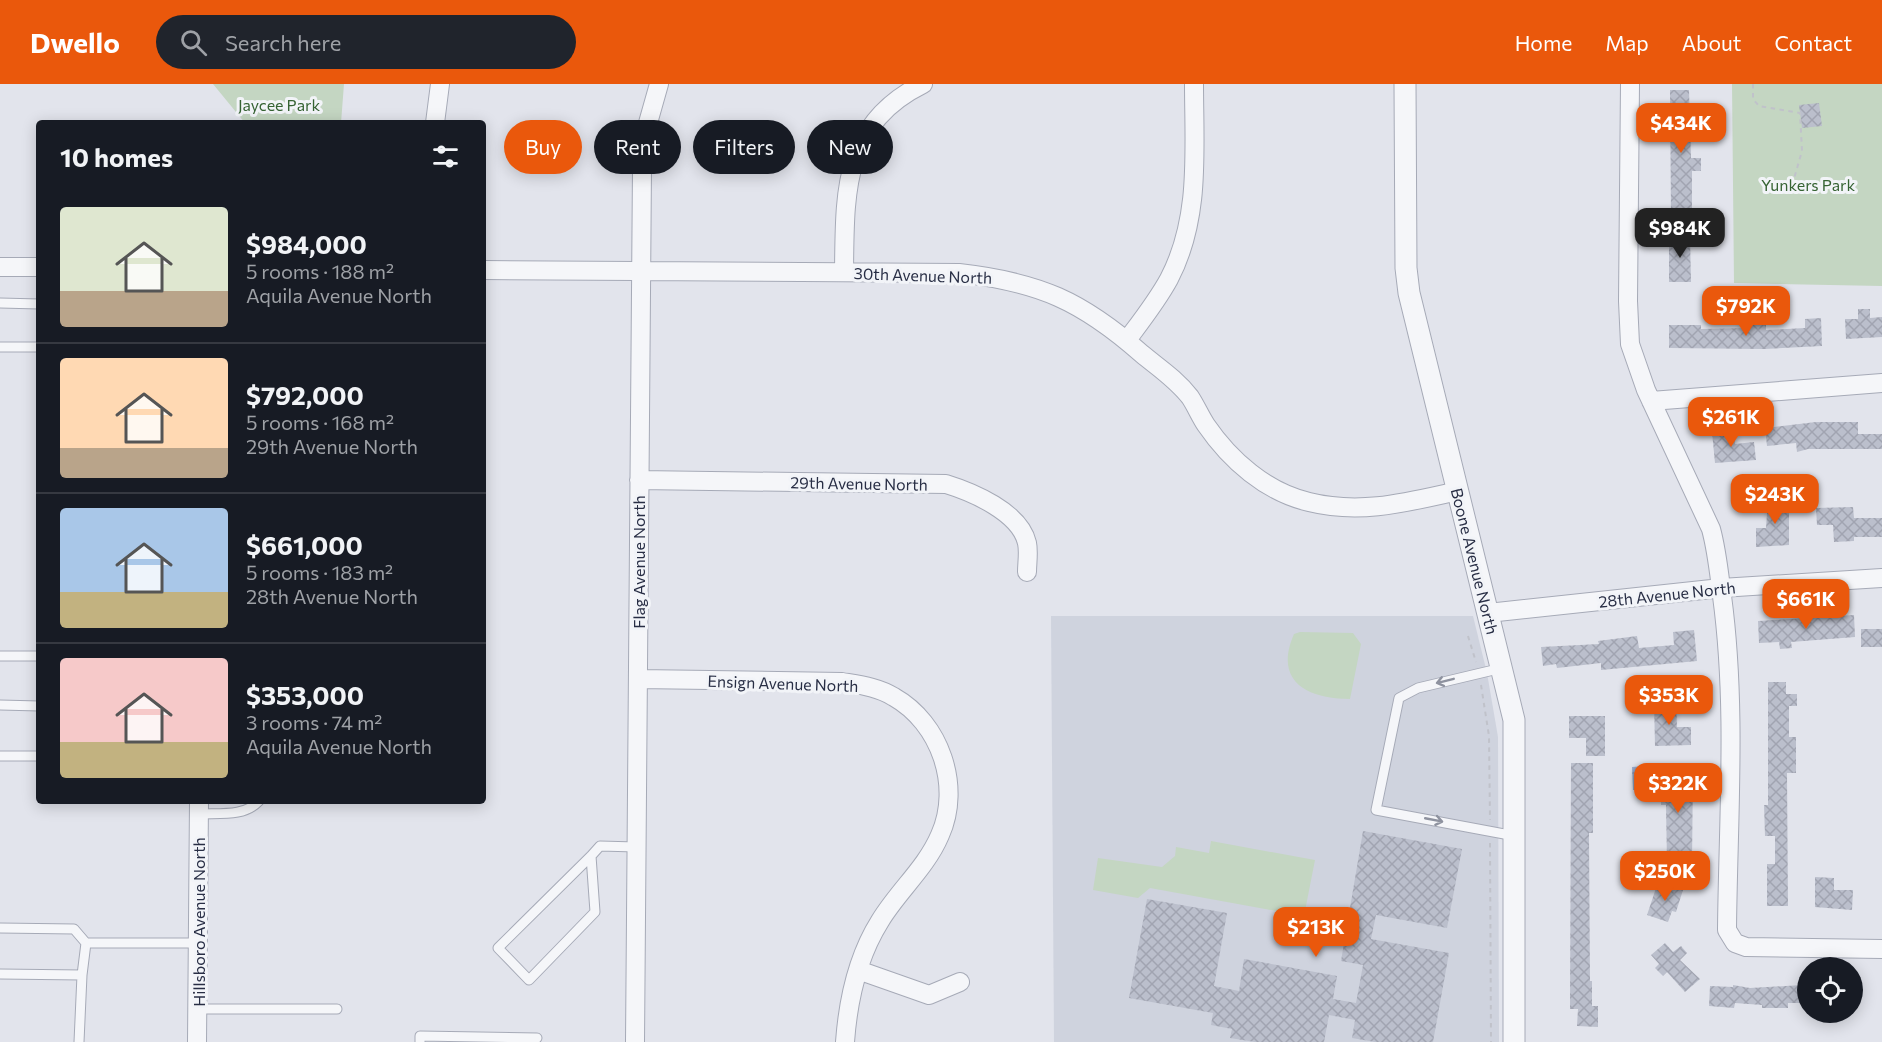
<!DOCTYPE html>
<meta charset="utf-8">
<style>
:root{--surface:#171b24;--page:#20242c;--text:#f1f3f6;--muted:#9ea1a6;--line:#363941;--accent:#ea580c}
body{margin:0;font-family:Commissioner,sans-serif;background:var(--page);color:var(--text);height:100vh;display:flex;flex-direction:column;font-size:22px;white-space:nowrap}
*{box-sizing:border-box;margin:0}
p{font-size:20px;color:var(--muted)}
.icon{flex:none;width:33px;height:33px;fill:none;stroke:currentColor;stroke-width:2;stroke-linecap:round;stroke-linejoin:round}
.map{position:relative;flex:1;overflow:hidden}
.details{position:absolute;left:36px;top:36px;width:450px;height:684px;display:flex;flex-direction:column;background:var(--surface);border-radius:6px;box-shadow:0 3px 15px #0003}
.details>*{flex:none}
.hud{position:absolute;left:504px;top:36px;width:570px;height:54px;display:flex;gap:12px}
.buttons{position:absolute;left:1797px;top:873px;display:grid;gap:12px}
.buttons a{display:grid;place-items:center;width:66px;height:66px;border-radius:50%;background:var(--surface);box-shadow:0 3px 15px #0003;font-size:30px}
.price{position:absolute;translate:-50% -51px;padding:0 14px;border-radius:12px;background:var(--accent);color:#fff;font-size:20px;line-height:39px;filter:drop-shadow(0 2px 3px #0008)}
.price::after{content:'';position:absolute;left:50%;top:36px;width:18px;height:14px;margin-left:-9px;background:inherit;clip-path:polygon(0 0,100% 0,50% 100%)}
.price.on{background:#222;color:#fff}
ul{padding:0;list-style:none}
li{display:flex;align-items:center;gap:18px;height:150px;padding:0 24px}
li+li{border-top:2px solid var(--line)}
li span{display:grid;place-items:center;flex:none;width:168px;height:120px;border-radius:6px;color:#555}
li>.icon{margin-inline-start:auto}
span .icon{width:72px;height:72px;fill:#fffc;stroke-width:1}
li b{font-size:26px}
h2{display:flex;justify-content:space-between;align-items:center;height:72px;padding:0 24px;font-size:26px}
.chip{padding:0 21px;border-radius:27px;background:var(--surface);box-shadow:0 3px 15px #0003;font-size:21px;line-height:54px}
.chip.on{background:var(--accent);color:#fff}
header{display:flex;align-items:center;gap:36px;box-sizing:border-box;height:84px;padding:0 30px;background:var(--accent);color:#fff}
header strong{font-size:28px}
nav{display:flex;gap:33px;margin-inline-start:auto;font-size:21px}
.search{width:420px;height:54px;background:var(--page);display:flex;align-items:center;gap:15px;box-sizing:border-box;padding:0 21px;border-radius:33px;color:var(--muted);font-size:22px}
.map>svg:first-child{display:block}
</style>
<header>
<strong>Dwello</strong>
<div class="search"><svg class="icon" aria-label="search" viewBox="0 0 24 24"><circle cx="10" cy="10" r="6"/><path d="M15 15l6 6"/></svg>Search here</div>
<nav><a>Home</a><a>Map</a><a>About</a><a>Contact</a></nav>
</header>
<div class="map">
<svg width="1882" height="958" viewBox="0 0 1882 958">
<defs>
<pattern id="water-ripples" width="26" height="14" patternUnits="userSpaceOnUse" patternTransform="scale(1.5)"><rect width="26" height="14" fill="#99accf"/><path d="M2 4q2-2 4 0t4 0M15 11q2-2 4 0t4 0" fill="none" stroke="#7d8caa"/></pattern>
<pattern id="building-cross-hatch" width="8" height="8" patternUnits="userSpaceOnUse" patternTransform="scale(1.5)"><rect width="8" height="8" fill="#bbbfcc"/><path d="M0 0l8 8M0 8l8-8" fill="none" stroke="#a1a4b1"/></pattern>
</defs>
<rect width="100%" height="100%" fill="#e2e4ec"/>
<!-- built -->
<path fill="#cfd3de" d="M1051 532H1473L1487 589 1498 653 1499 958H1054Z"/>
<!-- park -->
<path fill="#c4d6c2" d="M213 0H344L341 39H245Z
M1732 0H1882V202L1734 199Z
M1300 548 1353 549 1361 560 1350 615C1308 615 1273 598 1294 550Z
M1211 757 1315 776 1304 832 1150 804 1138 814 1093 806 1098 774 1162 783 1175 772 1176 763 1209 769Z"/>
<!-- water -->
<path fill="url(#water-ripples)" d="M1646 682 1644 706H1633L1632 683Z"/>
<!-- building -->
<path fill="url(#building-cross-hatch)" d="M1670 6H1689L1691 74H1701V87H1692V130H1671Z
M1819 19 1822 42 1802 44 1799 21Z
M1669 152 1690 153 1691 198H1669Z
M1858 225H1870V234L1882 233V253L1846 255 1845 235H1858Z
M1821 234 1822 262 1764 265 1669 264V241H1701V245L1751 244V237H1766V246L1805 244V235Z
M1816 338H1858V350H1882V365H1808L1797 368 1796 359 1767 362 1765 344Z
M1734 346 1735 360 1754 358 1756 376 1715 379 1712 348Z
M1768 416H1789V461L1756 463V444H1766Z
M1853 423 1854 434H1882V453H1854V457L1834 458 1833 441H1817L1816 424Z
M1854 531 1855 553 1791 558 1792 564 1780 565 1779 558 1759 559 1758 537Z
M1861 545H1882V563H1861Z
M1694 546 1697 577 1601 586V579L1557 584 1556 580 1543 582 1541 563 1599 560 1598 557 1637 552 1639 564 1674 561 1673 548Z
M1768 598H1786V610H1797V622H1789V653H1796V689H1787L1788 822H1767V780H1775V752H1765L1764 721H1768Z
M1654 616H1676L1677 643H1691V661L1655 662Z
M1569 632H1605V672H1586V654H1569Z
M1571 679H1593V749H1589L1590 897H1592V922H1598V943L1577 942 1578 925H1570Z
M1662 685H1693L1692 779H1667L1666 721H1661Z
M1363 747 1462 765 1447 844 1376 831 1371 855 1449 869 1433 958H1375L1352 954 1355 936 1329 931 1324 958H1255L1230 954 1232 945 1211 941 1213 929 1129 914 1147 815 1227 829 1214 902 1239 907 1244 875 1337 892 1333 915 1356 919 1363 881 1341 877Z
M1815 793 1834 794V806H1853L1852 826 1815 823Z
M1658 798 1683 806 1676 828 1672 827 1668 838 1647 831Z
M1665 859 1673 868 1681 862 1687 869 1680 876 1700 895 1685 908 1667 888 1663 892 1655 884 1659 880 1651 871Z
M1733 901 1750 904 1802 901V919H1788V924H1762V921L1735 919 1734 924 1709 922 1710 902 1733 903Z"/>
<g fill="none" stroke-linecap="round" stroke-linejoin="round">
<defs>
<path id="service" d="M0 219 39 220
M0 263H39
M0 572H39
M1502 584 1418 604 1399 614 1376 726 1515 752
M0 621 39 622
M0 672H39
M199 730C220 729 244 733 259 717
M591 772 595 828 529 896 498 864 591 772 600 762 636 763
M0 844 74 845 86 859
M0 890 82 891
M197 925H337
M79 958 82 891 86 859H198
M420 958V952L537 954"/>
<path id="minor" d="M1630 0 1628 217 1630 260 1646 306 1711 445C1717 467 1719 489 1722 512 1737 623 1728 736 1727 846L1735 859 1746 863 1882 865
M435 39 440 0
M0 183H39
M483 186 959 189C1039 198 1082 217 1142 270 1159 284 1176 295 1190 313 1196 322 1200 332 1206 341 1230 376 1266 408 1309 418 1361 431 1408 418 1458 407
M844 188C845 109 842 40 923 0
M1127 256C1142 236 1157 217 1169 195 1201 134 1194 66 1194 0
M1651 317 1882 299
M639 396 946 400C972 408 1020 428 1027 459 1029 468 1027 479 1027 488
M1488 529 1721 504 1882 494
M638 595 842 598C860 601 878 603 894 613 940 639 962 702 940 751 926 784 898 807 880 837 858 872 848 917 845 958
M858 886 929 911 960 898
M197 958 199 717
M635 958 642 83 646 46 659 0"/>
<path id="tertiary" d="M1405 0 1406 184 1409 209 1514 636V958"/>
</defs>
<!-- service casing -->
<use href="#service" stroke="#a6aab7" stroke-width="11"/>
<!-- minor casing -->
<use href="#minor" stroke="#a6aab7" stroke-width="20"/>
<!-- tertiary casing -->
<use href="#tertiary" stroke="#a6aab7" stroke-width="23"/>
<!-- path -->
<path stroke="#c0c2ca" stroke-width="2" stroke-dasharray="4.5 4.5" stroke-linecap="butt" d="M1753 0V15L1759 22 1800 29 1802 67 1789 112
M1468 552 1476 578
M1481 601 1489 652 1490 736
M1490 759 1491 958"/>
<!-- service -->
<use href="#service" stroke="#f5f6f9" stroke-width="9"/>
<!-- minor -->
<use href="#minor" stroke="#f5f6f9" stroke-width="18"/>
<!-- tertiary -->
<use href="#tertiary" stroke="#f5f6f9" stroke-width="21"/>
</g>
<!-- one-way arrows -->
<defs><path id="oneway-shaft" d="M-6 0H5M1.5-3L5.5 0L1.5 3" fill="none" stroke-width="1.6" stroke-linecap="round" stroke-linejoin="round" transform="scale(1.5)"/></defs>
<g stroke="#8e929f">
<use href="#oneway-shaft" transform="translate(1445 597) rotate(166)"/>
<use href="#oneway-shaft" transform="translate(1434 736) rotate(11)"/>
</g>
<g text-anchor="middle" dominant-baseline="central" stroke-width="6" stroke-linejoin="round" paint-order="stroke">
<!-- park labels -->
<g font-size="16" fill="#366333" stroke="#f2f4f8">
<text x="279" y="20">Jaycee Park</text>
<text x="1808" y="100">Yunkers Park</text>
</g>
<!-- street labels -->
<g font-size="16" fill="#282e45" stroke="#f2f4f8">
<text transform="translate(923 191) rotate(2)">30th Avenue North</text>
<text transform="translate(859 399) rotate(1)">29th Avenue North</text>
<text transform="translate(1475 477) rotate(76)">Boone Avenue North</text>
<text transform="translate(638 478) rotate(-90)">Flag Avenue North</text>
<text transform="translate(1667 510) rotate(-6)">28th Avenue North</text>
<text transform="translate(783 599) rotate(2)">Ensign Avenue North</text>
<text transform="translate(198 838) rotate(-90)">Hillsboro Avenue North</text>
</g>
</g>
</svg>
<div class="buttons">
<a><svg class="icon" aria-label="locate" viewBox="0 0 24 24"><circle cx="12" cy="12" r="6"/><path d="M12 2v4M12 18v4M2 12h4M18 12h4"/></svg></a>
</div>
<b class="price" style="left:1681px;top:70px">$434K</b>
<b class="price on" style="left:1680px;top:175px">$984K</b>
<b class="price" style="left:1746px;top:253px">$792K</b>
<b class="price" style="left:1731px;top:364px">$261K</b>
<b class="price" style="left:1775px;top:441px">$243K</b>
<b class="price" style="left:1806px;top:546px">$661K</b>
<b class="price" style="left:1669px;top:642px">$353K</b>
<b class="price" style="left:1678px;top:730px">$322K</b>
<b class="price" style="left:1665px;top:818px">$250K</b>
<b class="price" style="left:1316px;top:874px">$213K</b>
<div class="hud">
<a class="chip on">Buy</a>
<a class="chip">Rent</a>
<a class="chip">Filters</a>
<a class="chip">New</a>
</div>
<section class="details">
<h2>10 homes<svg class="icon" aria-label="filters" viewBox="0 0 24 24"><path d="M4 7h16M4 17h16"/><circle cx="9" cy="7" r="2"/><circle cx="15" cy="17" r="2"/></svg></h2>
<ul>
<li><span style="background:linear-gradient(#dfe7d0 70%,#b9a48a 0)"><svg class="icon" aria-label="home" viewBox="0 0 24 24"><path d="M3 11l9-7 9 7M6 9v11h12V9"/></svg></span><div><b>$984,000</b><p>5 rooms · 188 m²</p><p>Aquila Avenue North</p></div></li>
<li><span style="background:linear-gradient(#ffd9b3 75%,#b9a48a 0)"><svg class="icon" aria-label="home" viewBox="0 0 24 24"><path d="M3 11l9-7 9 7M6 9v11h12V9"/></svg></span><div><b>$792,000</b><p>5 rooms · 168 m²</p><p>29th Avenue North</p></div></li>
<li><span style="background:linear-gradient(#a9c7e8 70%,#c2b280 0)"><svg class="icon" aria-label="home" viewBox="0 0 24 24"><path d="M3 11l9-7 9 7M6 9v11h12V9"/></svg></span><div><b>$661,000</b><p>5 rooms · 183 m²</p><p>28th Avenue North</p></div></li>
<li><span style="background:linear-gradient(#f6c9c9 70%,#c2b280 0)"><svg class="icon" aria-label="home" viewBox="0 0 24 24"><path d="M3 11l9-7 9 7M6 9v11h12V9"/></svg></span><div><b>$353,000</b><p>3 rooms · 74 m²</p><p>Aquila Avenue North</p></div></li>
</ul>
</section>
</div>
